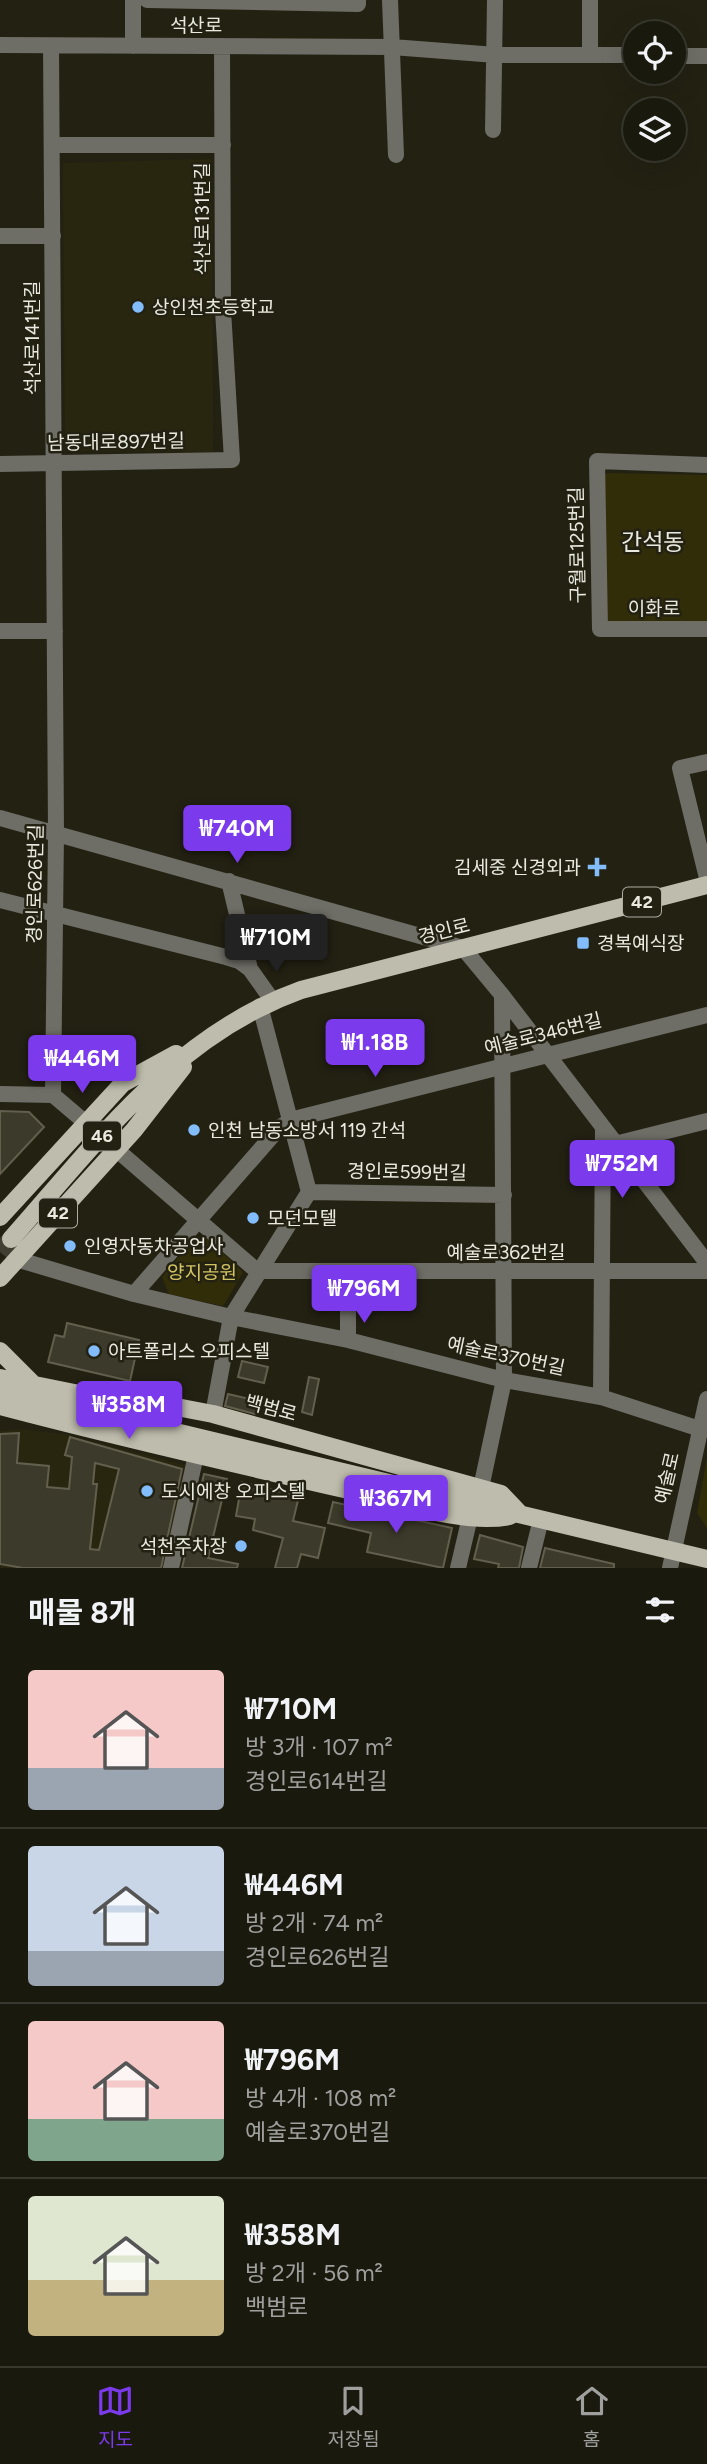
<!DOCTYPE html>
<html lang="ko">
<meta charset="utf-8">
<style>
:root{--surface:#1a190e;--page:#27261c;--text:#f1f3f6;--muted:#9fa09e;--line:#38382e;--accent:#7c3aed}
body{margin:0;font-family:Figtree,"Noto Sans KR",sans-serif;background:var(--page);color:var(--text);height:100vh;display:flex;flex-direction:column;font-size:26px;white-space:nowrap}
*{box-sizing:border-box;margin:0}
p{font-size:23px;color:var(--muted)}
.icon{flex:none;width:38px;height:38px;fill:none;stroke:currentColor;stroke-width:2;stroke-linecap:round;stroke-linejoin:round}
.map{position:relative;height:1568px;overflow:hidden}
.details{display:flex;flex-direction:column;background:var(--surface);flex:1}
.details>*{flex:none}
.buttons{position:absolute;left:623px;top:21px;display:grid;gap:14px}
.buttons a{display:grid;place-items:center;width:63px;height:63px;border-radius:50%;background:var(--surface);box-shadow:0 7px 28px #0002,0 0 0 2px var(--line);font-size:35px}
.price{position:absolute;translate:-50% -60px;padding:0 16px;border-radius:7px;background:var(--accent);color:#fff;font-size:23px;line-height:46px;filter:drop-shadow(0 2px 4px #0008)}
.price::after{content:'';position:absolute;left:50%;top:42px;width:21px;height:16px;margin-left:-10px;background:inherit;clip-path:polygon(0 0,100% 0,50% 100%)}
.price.on{background:#222;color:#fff}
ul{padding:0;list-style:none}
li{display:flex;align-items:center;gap:21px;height:175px;padding:0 28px}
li+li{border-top:2px solid var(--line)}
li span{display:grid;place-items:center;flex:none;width:196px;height:140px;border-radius:7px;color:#555}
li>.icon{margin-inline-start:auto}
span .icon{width:84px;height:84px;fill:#fffc;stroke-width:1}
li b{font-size:30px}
h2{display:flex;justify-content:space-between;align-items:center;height:84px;padding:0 28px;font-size:30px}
.tabs{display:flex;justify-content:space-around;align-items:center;height:98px;border-top:2px solid var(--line);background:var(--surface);font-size:19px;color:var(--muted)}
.tabs a{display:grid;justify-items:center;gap:4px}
.tabs .on{color:var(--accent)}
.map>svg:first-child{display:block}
</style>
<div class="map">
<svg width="707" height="1568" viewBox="0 0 707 1568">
<rect width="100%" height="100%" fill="#232112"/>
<!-- built -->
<path fill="#292610" d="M212 159 213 452 65 451 63 163Z
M22 1429 67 1435 189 1466 168 1568H0V1431Z"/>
<!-- green -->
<path fill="#322d09" d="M607 473 707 475V632L608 634 599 480Z
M205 1236 243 1272 223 1306 169 1294 162 1277 194 1239Z
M707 1458V1528L697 1513Z"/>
<!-- building -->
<path fill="#3c3a2a" stroke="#625f4e" stroke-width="2" fill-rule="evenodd" d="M0 1111 29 1112 44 1127 0 1174Z
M67 1323 139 1340 130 1381 48 1362 55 1335 64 1337Z
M242 1361 268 1367 264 1383 238 1377Z
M309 1377 319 1379 312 1415 302 1412Z
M228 1394 258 1401 255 1414 225 1406Z
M19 1433 17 1463 49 1466 47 1487 69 1489 72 1457 65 1455 70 1437 182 1469 161 1568H23L0 1564V1434ZM95 1463 119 1469 99 1550 90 1549 97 1484H93Z
M204 1474 227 1479 208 1558 238 1564 237 1568H182Z
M242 1482 299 1496 293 1521 325 1528 318 1558 301 1554 297 1568H275L283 1538 253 1530 255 1519 236 1516Z
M333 1502 452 1528 443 1568 367 1552 371 1533 328 1523Z
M480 1535 523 1547 519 1568H498L499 1564 474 1559Z
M545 1548 614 1564V1568H540Z"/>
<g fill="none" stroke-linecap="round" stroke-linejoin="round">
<!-- major-tunnel -->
<path stroke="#413f31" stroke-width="18" stroke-dasharray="18 9" stroke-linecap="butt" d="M0 1252 11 1239"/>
<!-- minor -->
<path stroke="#6e6d66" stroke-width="16" d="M147 0 358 4V0
M390 0 396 155
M590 0V55
M0 45 392 47 496 55H635
M51 46 56 834 53 1095 86 1123
M133 46V0
M674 56H707
M493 130 495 0
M52 145H223
M0 236H53
M0 464 232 460 223 310 222 46
M707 465 597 461 600 629H707
M0 631H55
M707 762 680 768 707 878
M0 818 463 948 502 995 504 1380 481 1488
M229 881 250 969 272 1000
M0 900 226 957 239 961 250 969
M502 995 707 1263
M0 1094 53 1095
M607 1146 707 1121
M117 1150 257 1271H707
M309 1192 504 1195
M16 1259 134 1294 231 1317 348 1340 504 1380 601 1397 700 1429
M348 1273V1340
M134 1294 280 1127 294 1119 707 1015
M601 1397 603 1127
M213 1414 231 1317 309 1192 260 1006
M171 1568 196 1455
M458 1568 470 1517
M529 1568 541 1519
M670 1568 707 1399"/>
<!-- major -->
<path stroke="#bebcac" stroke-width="18" d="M0 1217 123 1083 176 1054
M11 1239C97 1142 175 1035 301 990L707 885
M0 1278 134 1130 183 1067
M0 1351 33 1384
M0 1378 119 1402 161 1404 213 1414 501 1494 520 1514
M0 1390 707 1559
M0 1406C117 1437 235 1464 353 1491 400 1502 463 1525 510 1516"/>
</g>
<!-- markers -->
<g fill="#82bcfa" stroke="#232112" stroke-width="2.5">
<circle cx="138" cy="307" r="7"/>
<path d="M593.5 856.5h7v7h7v7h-7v7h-7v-7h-7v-7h7z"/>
<rect x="576" y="936" width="14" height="14" rx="3.5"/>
<circle cx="194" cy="1130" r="7"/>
<circle cx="253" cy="1218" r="7"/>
<circle cx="70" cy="1246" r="7"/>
<circle cx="94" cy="1351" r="7"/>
<circle cx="147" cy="1491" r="7"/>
<circle cx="241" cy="1546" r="7"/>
</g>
<g text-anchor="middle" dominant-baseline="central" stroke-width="5" stroke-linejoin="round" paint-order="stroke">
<!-- shield labels -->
<g fill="#232112" stroke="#aeada2" stroke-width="2">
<rect x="623" y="887.5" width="38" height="29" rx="5"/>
<rect x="83" y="1121.5" width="38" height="29" rx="5"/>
<rect x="39" y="1198.5" width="38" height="29" rx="5"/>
</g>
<g font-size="18" font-weight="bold" fill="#eae9df">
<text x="642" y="902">42</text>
<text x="102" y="1136">46</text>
<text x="58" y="1213">42</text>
</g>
<!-- street labels -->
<g font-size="19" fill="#eae9df" stroke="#232112">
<text x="196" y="25">석산로</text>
<text transform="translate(202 219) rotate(-90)">석산로131번길</text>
<text transform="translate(32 338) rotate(-90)">석산로141번길</text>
<text transform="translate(116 442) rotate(-1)">남동대로897번길</text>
<text transform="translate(577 545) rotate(-91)">구월로125번길</text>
<text x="654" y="608">이화로</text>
<text transform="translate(35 884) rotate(-89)">경인로626번길</text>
<text transform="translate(444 931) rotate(-14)">경인로</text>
<text transform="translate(543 1034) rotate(-14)">예술로346번길</text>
<text transform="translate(407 1172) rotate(1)">경인로599번길</text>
<text x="506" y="1252">예술로362번길</text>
<text transform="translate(506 1356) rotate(12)">예술로370번길</text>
<text transform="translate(271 1408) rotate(15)">백범로</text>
<text transform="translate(667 1478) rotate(-77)">예술로</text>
</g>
<!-- poi labels -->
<g font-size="19" fill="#eae9df" stroke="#232112" text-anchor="start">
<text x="152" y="307">상인천초등학교</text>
<text x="581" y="867" text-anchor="end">김세중 신경외과</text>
<text x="597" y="943">경복예식장</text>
<text x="208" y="1130">인천 남동소방서 119 간석</text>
<text x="267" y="1218">모던모텔</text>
<text x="84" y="1246">인영자동차공업사</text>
<text x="108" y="1351">아트폴리스 오피스텔</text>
<text x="161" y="1491">도시에창 오피스텔</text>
<text x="227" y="1546" text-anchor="end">석천주차장</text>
</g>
<!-- park labels -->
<g font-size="19" fill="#d1c362" stroke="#232112">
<text x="202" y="1272">양지공원</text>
</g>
<!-- quarter labels -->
<g font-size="23" fill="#eae9df" stroke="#232112">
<text x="653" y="542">간석동</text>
</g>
</g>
</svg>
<div class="buttons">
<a><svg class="icon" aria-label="locate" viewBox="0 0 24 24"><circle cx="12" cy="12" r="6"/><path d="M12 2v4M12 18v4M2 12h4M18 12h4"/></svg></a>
<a><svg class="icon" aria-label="layers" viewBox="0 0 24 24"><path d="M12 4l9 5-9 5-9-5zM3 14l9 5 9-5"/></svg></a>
</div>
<b class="price" style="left:237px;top:865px">₩740M</b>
<b class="price on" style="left:276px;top:974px">₩710M</b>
<b class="price" style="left:375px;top:1079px">₩1.18B</b>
<b class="price" style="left:82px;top:1095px">₩446M</b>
<b class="price" style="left:622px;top:1200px">₩752M</b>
<b class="price" style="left:364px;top:1325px">₩796M</b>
<b class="price" style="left:129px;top:1441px">₩358M</b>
<b class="price" style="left:396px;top:1535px">₩367M</b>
</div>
<section class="details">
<h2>매물 8개<svg class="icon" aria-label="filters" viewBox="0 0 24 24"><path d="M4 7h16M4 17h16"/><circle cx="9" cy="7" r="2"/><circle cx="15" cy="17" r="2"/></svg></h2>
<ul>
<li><span style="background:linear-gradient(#f6c9c9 70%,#9aa5b1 0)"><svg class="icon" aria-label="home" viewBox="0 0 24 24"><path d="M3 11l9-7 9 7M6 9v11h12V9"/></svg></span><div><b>₩710M</b><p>방 3개 · 107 m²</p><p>경인로614번길</p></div></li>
<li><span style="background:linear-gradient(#c9d6e8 75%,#9aa5b1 0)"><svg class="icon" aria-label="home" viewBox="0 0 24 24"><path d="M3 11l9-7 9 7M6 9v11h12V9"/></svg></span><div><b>₩446M</b><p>방 2개 · 74 m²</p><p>경인로626번길</p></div></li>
<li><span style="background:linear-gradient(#f6c9c9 70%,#7fa58c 0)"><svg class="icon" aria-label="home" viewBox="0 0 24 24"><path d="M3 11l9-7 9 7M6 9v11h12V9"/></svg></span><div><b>₩796M</b><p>방 4개 · 108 m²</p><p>예술로370번길</p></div></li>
<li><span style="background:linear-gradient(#dfe7d0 60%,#c2b280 0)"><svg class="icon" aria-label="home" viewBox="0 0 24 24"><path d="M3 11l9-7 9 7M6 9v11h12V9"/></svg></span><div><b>₩358M</b><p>방 2개 · 56 m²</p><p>백범로</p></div></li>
</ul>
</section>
<nav class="tabs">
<a class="on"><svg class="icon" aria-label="map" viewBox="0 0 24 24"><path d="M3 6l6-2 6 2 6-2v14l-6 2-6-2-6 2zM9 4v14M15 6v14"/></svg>지도</a>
<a><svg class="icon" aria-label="saved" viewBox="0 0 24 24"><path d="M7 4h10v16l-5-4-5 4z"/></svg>저장됨</a>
<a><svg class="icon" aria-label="home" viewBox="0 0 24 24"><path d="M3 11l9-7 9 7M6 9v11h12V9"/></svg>홈</a>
</nav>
